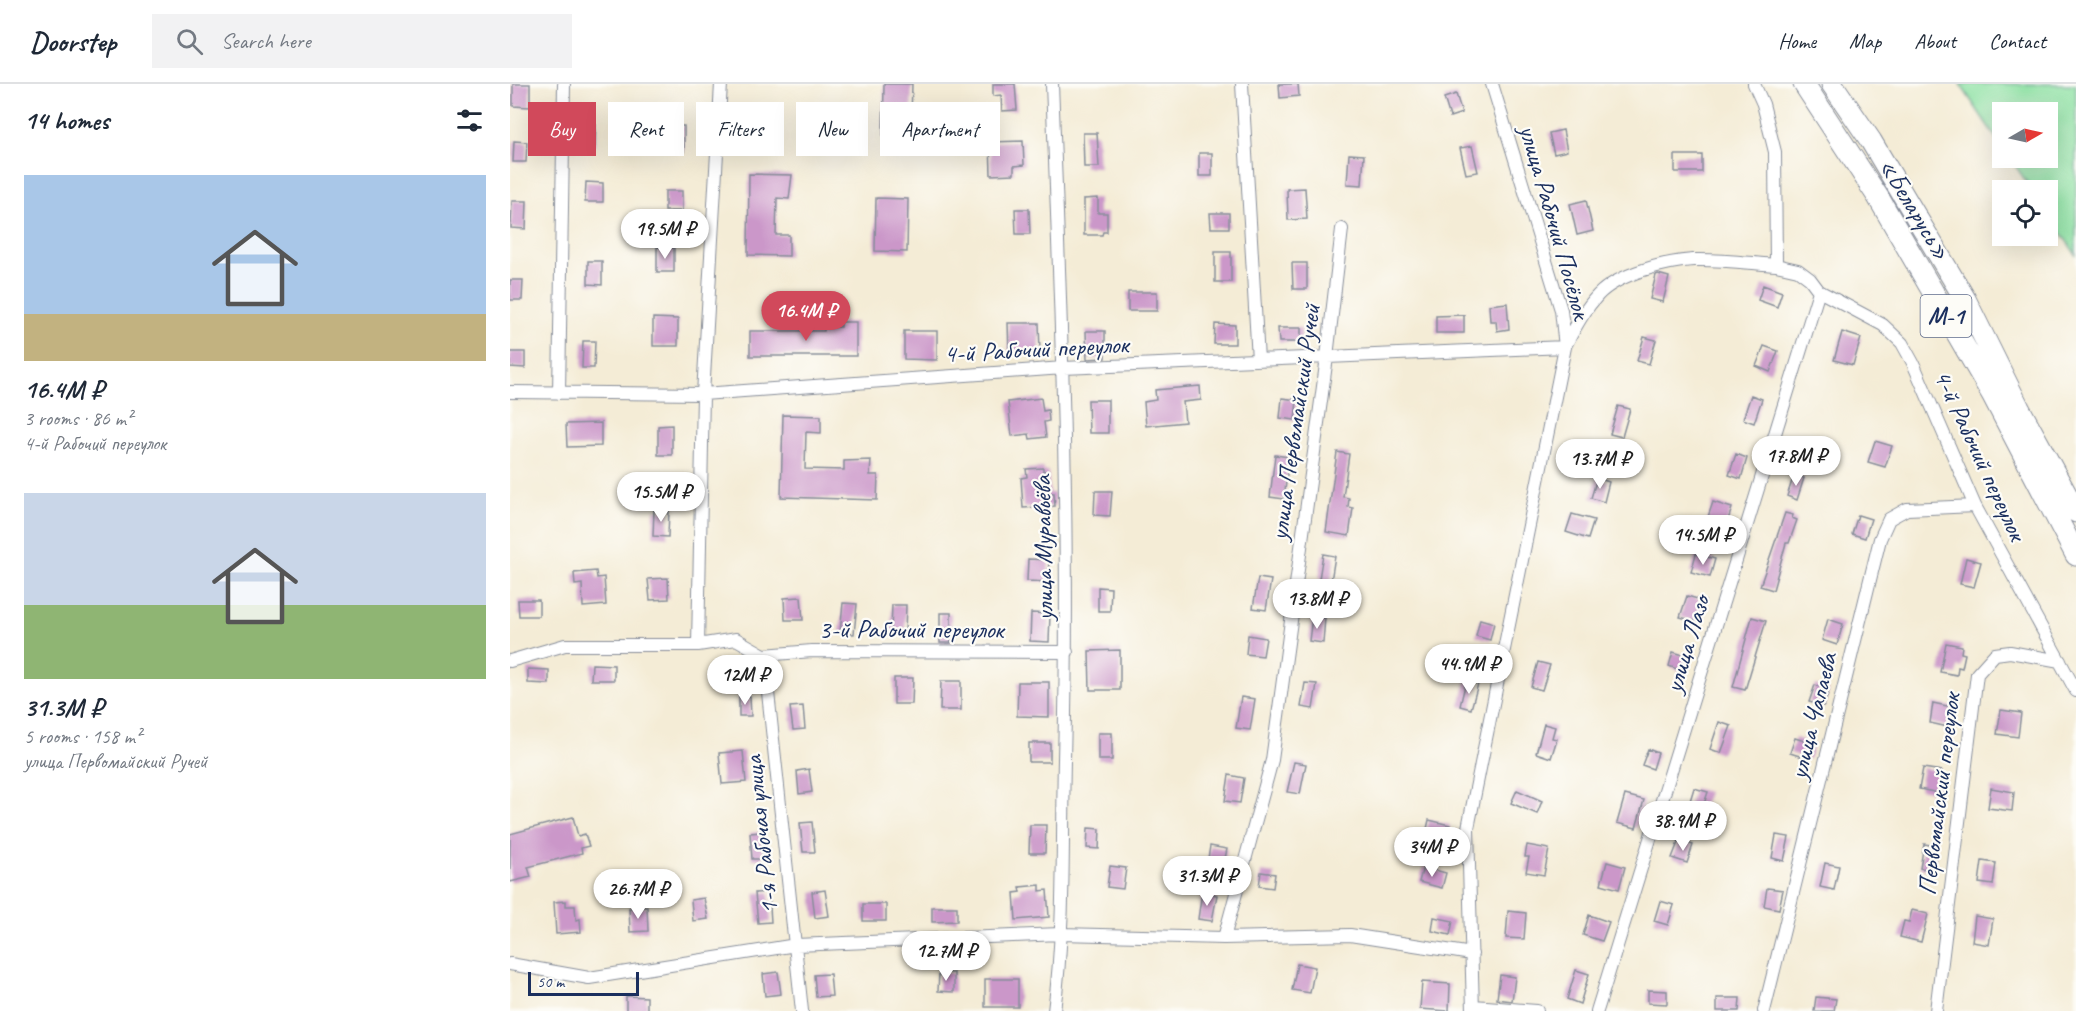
<!DOCTYPE html>
<meta charset="utf-8">
<style>
:root{--surface:#fff;--page:#f2f2f3;--text:#1f2937;--muted:#747a83;--line:#e0e1e3;--accent:#d1495b}
body{margin:0;font-family:Caveat,sans-serif;background:var(--page);color:var(--text);height:100vh;display:flex;flex-direction:column;font-size:22px;white-space:nowrap}
*{box-sizing:border-box;margin:0}
p{font-size:20px;color:var(--muted)}
.icon{flex:none;width:33px;height:33px;fill:none;stroke:currentColor;stroke-width:2;stroke-linecap:round;stroke-linejoin:round}
.map{position:relative;flex:1;overflow:hidden}
.panel{display:flex;flex-direction:column;background:var(--surface);width:510px}
.panel>*{flex:none}
.hud{position:absolute;left:18px;top:18px;width:570px;height:54px;display:flex;gap:12px}
.needle{width:39px;rotate:81deg}
.buttons{position:absolute;left:1482px;top:18px;display:grid;gap:12px}
.buttons a{display:grid;place-items:center;width:66px;height:66px;border-radius:0px;background:var(--surface);box-shadow:0 6px 24px #0002;font-size:30px}
.scale{position:absolute;left:18px;bottom:15px;width:111px;box-sizing:border-box;padding-left:6px;border:3px solid #1b2f5e;border-top:0;font-size:16px;line-height:21px;white-space:nowrap;color:#1b2f5e;-webkit-text-stroke:4px #fdfcf7;paint-order:stroke}
.price{position:absolute;translate:-50% -51px;padding:0 14px;border-radius:21px;background:#fff;color:#222;font-size:20px;line-height:39px;filter:drop-shadow(0 2px 3px #0008)}
.price::after{content:'';position:absolute;left:50%;top:36px;width:18px;height:14px;margin-left:-9px;background:inherit;clip-path:polygon(0 0,100% 0,50% 100%)}
.price.active{background:var(--accent);color:#fff}
ul{padding:0;list-style:none}
li{display:grid;align-content:center;gap:12px;height:318px;padding:0 24px}
li span{display:grid;place-items:center;height:186px;border-radius:0px;color:#555}
li>.icon{margin-inline-start:auto}
span .icon{width:108px;height:108px;fill:#fffc;stroke-width:1}
li b{font-size:26px}
h2{display:flex;justify-content:space-between;align-items:center;height:72px;padding:0 24px;font-size:26px}
.pill{padding:0 21px;border-radius:0px;background:var(--surface);box-shadow:0 6px 24px #0002;font-size:21px;line-height:54px}
.pill.active{background:var(--accent);color:#fff}
header{display:flex;align-items:center;gap:36px;box-sizing:border-box;height:84px;padding:0 30px;background:var(--surface);border-bottom:2px solid var(--line)}
header strong{font-size:28px}
nav{display:flex;gap:33px;margin-inline-start:auto;font-size:21px}
.search{width:420px;height:54px;background:var(--page);display:flex;align-items:center;gap:15px;box-sizing:border-box;padding:0 21px;border-radius:0px;color:var(--muted);font-size:22px}
main{display:flex;flex:1;min-height:0}
.map>svg:first-child{display:block}
</style>
<header>
<strong>Doorstep</strong>
<div class="search"><svg class="icon" aria-label="search" viewBox="0 0 24 24"><circle cx="10" cy="10" r="6"/><path d="M15 15l6 6"/></svg>Search here</div>
<nav><a>Home</a><a>Map</a><a>About</a><a>Contact</a></nav>
</header>
<main>
<section class="panel">
<h2>14 homes<svg class="icon" aria-label="filters" viewBox="0 0 24 24"><path d="M4 7h16M4 17h16"/><circle cx="9" cy="7" r="2"/><circle cx="15" cy="17" r="2"/></svg></h2>
<ul>
<li><span style="background:linear-gradient(#a9c7e8 75%,#c2b280 0)"><svg class="icon" aria-label="home" viewBox="0 0 24 24"><path d="M3 11l9-7 9 7M6 9v11h12V9"/></svg></span><div><b>16.4M ₽</b><p>3 rooms · 86 m²</p><p>4-й Рабочий переулок</p></div></li>
<li><span style="background:linear-gradient(#c9d6e8 60%,#8fb573 0)"><svg class="icon" aria-label="home" viewBox="0 0 24 24"><path d="M3 11l9-7 9 7M6 9v11h12V9"/></svg></span><div><b>31.3M ₽</b><p>5 rooms · 158 m²</p><p>улица Первомайский Ручей</p></div></li>
</ul>
</section>
<div class="map">
<svg width="1566" height="927" viewBox="0 0 1566 927">
<rect width="100%" height="100%" fill="#fdfcf7"/>
<filter id="ink" filterUnits="userSpaceOnUse"><feTurbulence type="fractalNoise" baseFrequency=".0167" numOctaves="2"/><feDisplacementMap in="SourceGraphic" scale="12" xChannelSelector="R" yChannelSelector="G"/><feConvolveMatrix kernelMatrix="1 2 1 2 8 2 1 2 1" color-interpolation-filters="sRGB"/></filter>
<filter id="wash" filterUnits="userSpaceOnUse"><feTurbulence type="fractalNoise" baseFrequency=".008" numOctaves="4" result="noise"/><feDisplacementMap in="SourceGraphic" scale="24" xChannelSelector="R" yChannelSelector="G"/><feGaussianBlur stdDeviation="1.35" result="paint"/><feColorMatrix in="noise" values="0 0 0 0 0 0 0 0 0 0 0 0 0 0 0 0 0 1.4 0 .05"/><feComposite in="paint" operator="in"/></filter>
<g filter="url(#wash)">
<rect width="100%" height="100%" fill="#f4ecd6"/>
<!-- garden -->
<path fill="#8ce1a3" stroke="#548880" stroke-width="1.5" d="M1450 0H1566V171L1538 129V106H1522L1500 74H1538V28H1492V63Z"/>
<g id="blocks">
<!-- building -->
<path fill="#cb97c9" d="M3 0H20V23L3 22Z
M374 0H402L400 67H386L387 59 373 58Z
M483 0H505L507 26 492 27 491 11 483 12Z
M769 0H788L789 12 770 14Z
M946 10 952 29 940 33 934 14Z
M74 41H86L85 62H73Z
M161 42H174V68H161Z
M1053 46 1057 67 1044 70 1039 49Z
M573 49H587L589 83H574Z
M4 57 17 58 16 78H3Z
M513 57 514 81 504 82V90L481 91 480 58Z
M962 62 968 88 956 90 950 64Z
M689 69H702V92H689Z
M839 70 854 71 852 101 837 100Z
M1165 71H1192V88H1165Z
M239 90 282 91 279 115 267 114 266 151H279V172L238 171Z
M76 98 93 99V118H75Z
M795 104 797 135 778 136 777 105Z
M155 107H172V127H155Z
M366 114 398 115 397 168 365 167Z
M588 114V129H597V148H593L592 151H574V115Z
M1076 116 1083 147 1067 151 1060 120Z
M2 117H17L16 145 1 144Z
M505 125H519L520 150H506Z
M700 129H719V144H701Z
M147 163 164 164V188H147Z
M705 168H721V198H705Z
M78 177H92V201L78 200Z
M782 179H797V205H783Z
M1148 190 1159 193 1153 218 1140 215 1146 191Z
M0 196H13L12 216H0Z
M1253 201 1272 208 1267 223 1248 216Z
M618 208H647V227H618Z
M997 219 999 245 987 247 986 237H980L979 221Z
M954 231V249H926V232Z
M143 234 168 235V262H143Z
M331 238H346V272H240V247H314V243H331Z
M498 239H529L530 268 499 269Z
M705 240 725 241V260H704Z
M768 244H791V258H769Z
M394 247H427V276L394 275Z
M576 247H595V274L577 275Z
M1332 248 1351 254 1343 281 1324 276Z
M1134 253 1146 256 1139 280 1127 277Z
M73 257H85L84 284H72Z
M1254 262 1268 267 1260 288 1246 282Z
M0 268H15V284L0 283Z
M690 302 691 316 673 318 675 338 636 342 634 318 646 316 645 306Z
M1241 311 1252 315 1244 339 1233 335Z
M531 314 533 327 538 326 539 337 534 338 536 353 520 355 519 350 502 352 498 318Z
M772 314 787 316 785 336 770 334Z
M578 316H598V349H579Z
M1108 322 1120 325 1112 353 1100 350Z
M273 331 311 332V349L296 348 295 385 334 386V377L361 376 360 391H368L367 416 271 413Z
M91 339V362L57 363 56 340Z
M162 341V371H148V342Z
M1365 357 1382 362 1375 383 1358 378Z
M827 368 839 370 833 413 839 414 838 423 843 424 839 452 816 448Z
M1226 370 1237 374 1231 395 1219 391Z
M765 371 779 373 774 415 760 413Z
M533 384V387H538L540 409H544L545 422 513 424 511 394 517 393 516 385Z
M1284 391 1294 394 1287 416 1277 412Z
M1087 394 1099 398 1094 418 1081 414Z
M585 407H602L600 432 584 431Z
M1203 418 1222 424 1216 442 1197 436Z
M144 426H159L158 453 143 452Z
M1275 429 1283 431 1282 434 1287 436 1279 459H1276L1263 506 1250 502Z
M1062 430 1084 436 1078 455 1056 448Z
M1348 431 1361 435 1355 454 1342 450Z
M813 470 825 472 821 497 809 495Z
M1186 470 1205 475 1200 493 1181 488Z
M1456 474 1471 478 1464 503 1450 500Z
M518 475 539 476 538 498 517 497Z
M86 487 87 494 94 493 96 521 73 523 72 500 65 501 64 489Z
M158 494 159 515 140 516 138 495Z
M748 494 761 496 756 526 743 524Z
M588 503 601 504 600 527H588Z
M1177 512 1195 517 1188 538 1170 533Z
M291 513 293 536H275L274 514Z
M8 516H29V532H9Z
M333 519 347 520 344 550 330 549Z
M382 521H396L395 548H381Z
M430 529H441V559H430Z
M521 529 540 530 539 558 520 557Z
M802 533 815 534 813 559 799 557Z
M1242 533 1256 537 1235 606 1223 603Z
M970 535 984 539 980 556 966 552Z
M1318 535 1333 540 1327 561 1312 556Z
M738 551 756 554 753 572 736 570Z
M1436 559 1452 562 1451 569 1455 570 1452 584 1448 583 1447 591 1430 588Z
M610 566V606H580L579 567Z
M1163 568 1177 572 1172 587 1159 582Z
M1028 578 1040 581 1032 606 1021 603Z
M82 580 104 581V596H81Z
M18 585 39 586V600L18 599Z
M384 594H403L402 620H384Z
M431 597H451V626H430Z
M956 597 968 600 961 625 950 622Z
M508 598H539V633L507 632Z
M795 599 807 600 803 625 791 623Z
M1305 601 1319 606 1314 622 1299 618Z
M229 612H240L241 632H229Z
M731 613 745 615 740 646 726 644Z
M1423 619 1442 623 1438 643 1420 639Z
M293 622 295 645 283 646 280 623Z
M1491 626 1511 629 1508 653 1487 650Z
M1209 638 1221 642 1211 669 1200 665Z
M1034 640 1045 643 1042 654 1047 655 1041 674 1026 669Z
M588 649H602V676H588Z
M1285 654 1304 660 1299 675 1280 669Z
M519 659H540V678H519Z
M1138 665 1148 669 1143 685 1132 681Z
M233 667 236 698 212 700 209 669Z
M784 678 796 680 790 710 777 708Z
M1413 684 1432 687 1429 709 1409 705Z
M299 685 302 708 289 710 287 687Z
M719 691 734 694 730 719 715 717Z
M1184 704 1198 708 1188 738 1175 733Z
M1481 704 1504 708 1502 727 1478 724Z
M1007 706 1032 717 1027 730 1001 719Z
M1115 711 1134 716 1126 744 1107 739Z
M63 733 68 752 75 750 79 762 71 764 72 769 18 783 21 793 0 798V750Z
M919 736 940 741 937 755 916 749Z
M302 738 305 768H293L290 739Z
M520 741H536L535 769H519Z
M578 744 590 745 589 765 577 764Z
M251 748 253 775H242L240 749Z
M1266 751 1279 753 1274 777 1262 774Z
M1169 756 1183 761 1177 779 1162 774Z
M1414 760 1427 762 1423 786 1410 784Z
M1017 761 1039 765 1034 791 1016 788 1019 773H1015Z
M700 762 717 765 713 784 697 781Z
M1472 777 1486 779 1483 801 1469 799Z
M1097 778 1115 783 1109 805 1091 800Z
M1315 779 1329 782 1324 806 1310 803Z
M600 782 616 784 613 805 597 803Z
M913 783 936 789 932 804 909 798Z
M751 788 765 790 763 804 749 802Z
M530 801V807L537 806 539 833 506 836 504 809 511 808 510 803Z
M1257 804 1273 806 1269 825 1254 822Z
M315 806 319 832 305 834 302 808Z
M259 808 261 838 248 839 245 809Z
M692 808 707 811 702 837 688 835Z
M194 814 198 835 183 837 181 816Z
M56 817V822H65L66 836 70 835 71 848 46 850 44 818Z
M1150 817 1164 821 1158 841 1144 837Z
M353 820H376V837H353Z
M137 823 138 847 120 848 119 824Z
M422 823H447V837L422 838Z
M1402 826 1418 830 1411 858 1390 853 1394 837 1399 838Z
M998 827 1016 829 1014 855 996 854Z
M1079 831 1099 838 1092 857 1073 851Z
M1465 832 1483 835 1479 861 1462 858Z
M924 833 943 837 940 851 922 847Z
M787 880 805 883 800 909 782 906Z
M1066 886 1079 890 1070 920 1057 915Z
M268 888 271 910 255 912 253 890Z
M429 889H444V908L428 907Z
M320 890 322 912 306 913 304 891Z
M990 891 1005 893 1002 917 987 915Z
M475 895H508V923H475Z
M912 898 940 900 939 927 910 925Z
M1138 906 1157 907V920L1138 919Z
M116 912 137 913V927H116Z
M1306 913 1326 915 1324 927H1304Z
M1207 914H1230L1229 927H1207Z"/>
</g>
</g>
<g filter="url(#ink)">
<use href="#blocks" fill-opacity="0" stroke="#888e9a" stroke-width="1.5"/>
<g fill="none" stroke-linecap="round" stroke-linejoin="round">
<defs>
<path id="street" d="M542 0C551 225 560 450 554 676 552 759 555 844 544 927
M732 0 748 276
M1244 0 1253 20 1265 68 1266 181 1288 186 1300 195 1309 207 1373 241 1392 259 1403 279 1465 422 1566 607
M1055 262C1065 244 1074 226 1088 211 1108 190 1154 178 1183 176 1210 175 1239 179 1266 181
M0 308 193 310 553 284 1055 263
M49 309 54 0
M188 561 193 310 211 0
M254 571 292 927
M0 577 55 561H188L226 555 254 571 302 567 557 568
M714 854 762 676 817 273 832 145
M0 880 79 894 286 861 550 850 714 854 840 851 962 870
M964 922 1027 927
M963 927 958 744 1055 263 1051 226 982 0
M1087 927 1309 207
M1254 927 1370 455 1379 435 1397 425 1465 422
M1426 927 1467 590 1485 570 1500 568 1550 577"/>
<path id="highway" d="M1294 0 1368 113 1482 310 1566 471
M1322 0 1361 57 1455 215 1509 324 1566 428"/>
</defs>
<!-- street casing -->
<use href="#street" stroke="#888e9a" stroke-width="14"/>
<!-- highway casing -->
<use href="#highway" stroke="#888e9a" stroke-width="23"/>
<!-- street -->
<use href="#street" stroke="#fff" stroke-width="12"/>
<!-- highway -->
<use href="#highway" stroke="#fff" stroke-width="21"/>
</g>
</g>
<g text-anchor="middle" dominant-baseline="central" stroke-width="4.5" stroke-linejoin="round" paint-order="stroke">
<!-- shield labels -->
<rect fill="#fdfcf7" stroke="#5f6c8c" stroke-width="1.5" x="1410.5" y="211" width="51" height="42" rx="4.5"/>
<g font-size="24" font-weight="bold" fill="#1b2f5e">
<text x="1436" y="232">М-1</text>
</g>
<!-- street labels -->
<g font-size="26" fill="#1b2f5e" stroke="#fdfcf7">
<text transform="translate(1405 125) rotate(59)">«Беларусь»</text>
<text transform="translate(1045 138) rotate(74)">улица Рабочий Посёлок</text>
<text transform="translate(526 265) rotate(-3)">4-й Рабочий переулок</text>
<text transform="translate(785 338) rotate(-82)">улица Первомайский Ручей</text>
<text transform="translate(1470 371) rotate(65)">4-й Рабочий переулок</text>
<text transform="translate(533 464) rotate(-91)">улица Муравьёва</text>
<text x="401" y="545">3-й Рабочий переулок</text>
<text transform="translate(1177 560) rotate(-73)">улица Лазо</text>
<text transform="translate(1303 632) rotate(-76)">улица Чапаева</text>
<text transform="translate(1429 710) rotate(-83)">Первомайский переулок</text>
<text transform="translate(251 751) rotate(-96)">1-я Рабочая улица</text>
</g>
</g>
</svg>
<div class="buttons">
<a><svg class="needle" viewBox="-14 -14 28 28"><path d="M0-13l5 13h-10z" fill="#e53935"/><path d="M0 13l5-13h-10z" fill="#747a83"/></svg></a>
<a><svg class="icon" aria-label="locate" viewBox="0 0 24 24"><circle cx="12" cy="12" r="6"/><path d="M12 2v4M12 18v4M2 12h4M18 12h4"/></svg></a>
</div>
<div class="scale">50 m</div>
<b class="price" style="left:155px;top:176px">19.5M ₽</b>
<b class="price active" style="left:296px;top:258px">16.4M ₽</b>
<b class="price" style="left:1286px;top:403px">17.8M ₽</b>
<b class="price" style="left:1090px;top:406px">13.7M ₽</b>
<b class="price" style="left:151px;top:439px">15.5M ₽</b>
<b class="price" style="left:1193px;top:482px">14.5M ₽</b>
<b class="price" style="left:807px;top:546px">13.8M ₽</b>
<b class="price" style="left:959px;top:611px">44.9M ₽</b>
<b class="price" style="left:235px;top:622px">12M ₽</b>
<b class="price" style="left:1173px;top:768px">38.9M ₽</b>
<b class="price" style="left:922px;top:794px">34M ₽</b>
<b class="price" style="left:697px;top:823px">31.3M ₽</b>
<b class="price" style="left:128px;top:836px">26.7M ₽</b>
<b class="price" style="left:436px;top:898px">12.7M ₽</b>
<div class="hud">
<a class="pill active">Buy</a>
<a class="pill">Rent</a>
<a class="pill">Filters</a>
<a class="pill">New</a>
<a class="pill">Apartment</a>
</div>
</div>
</main>
